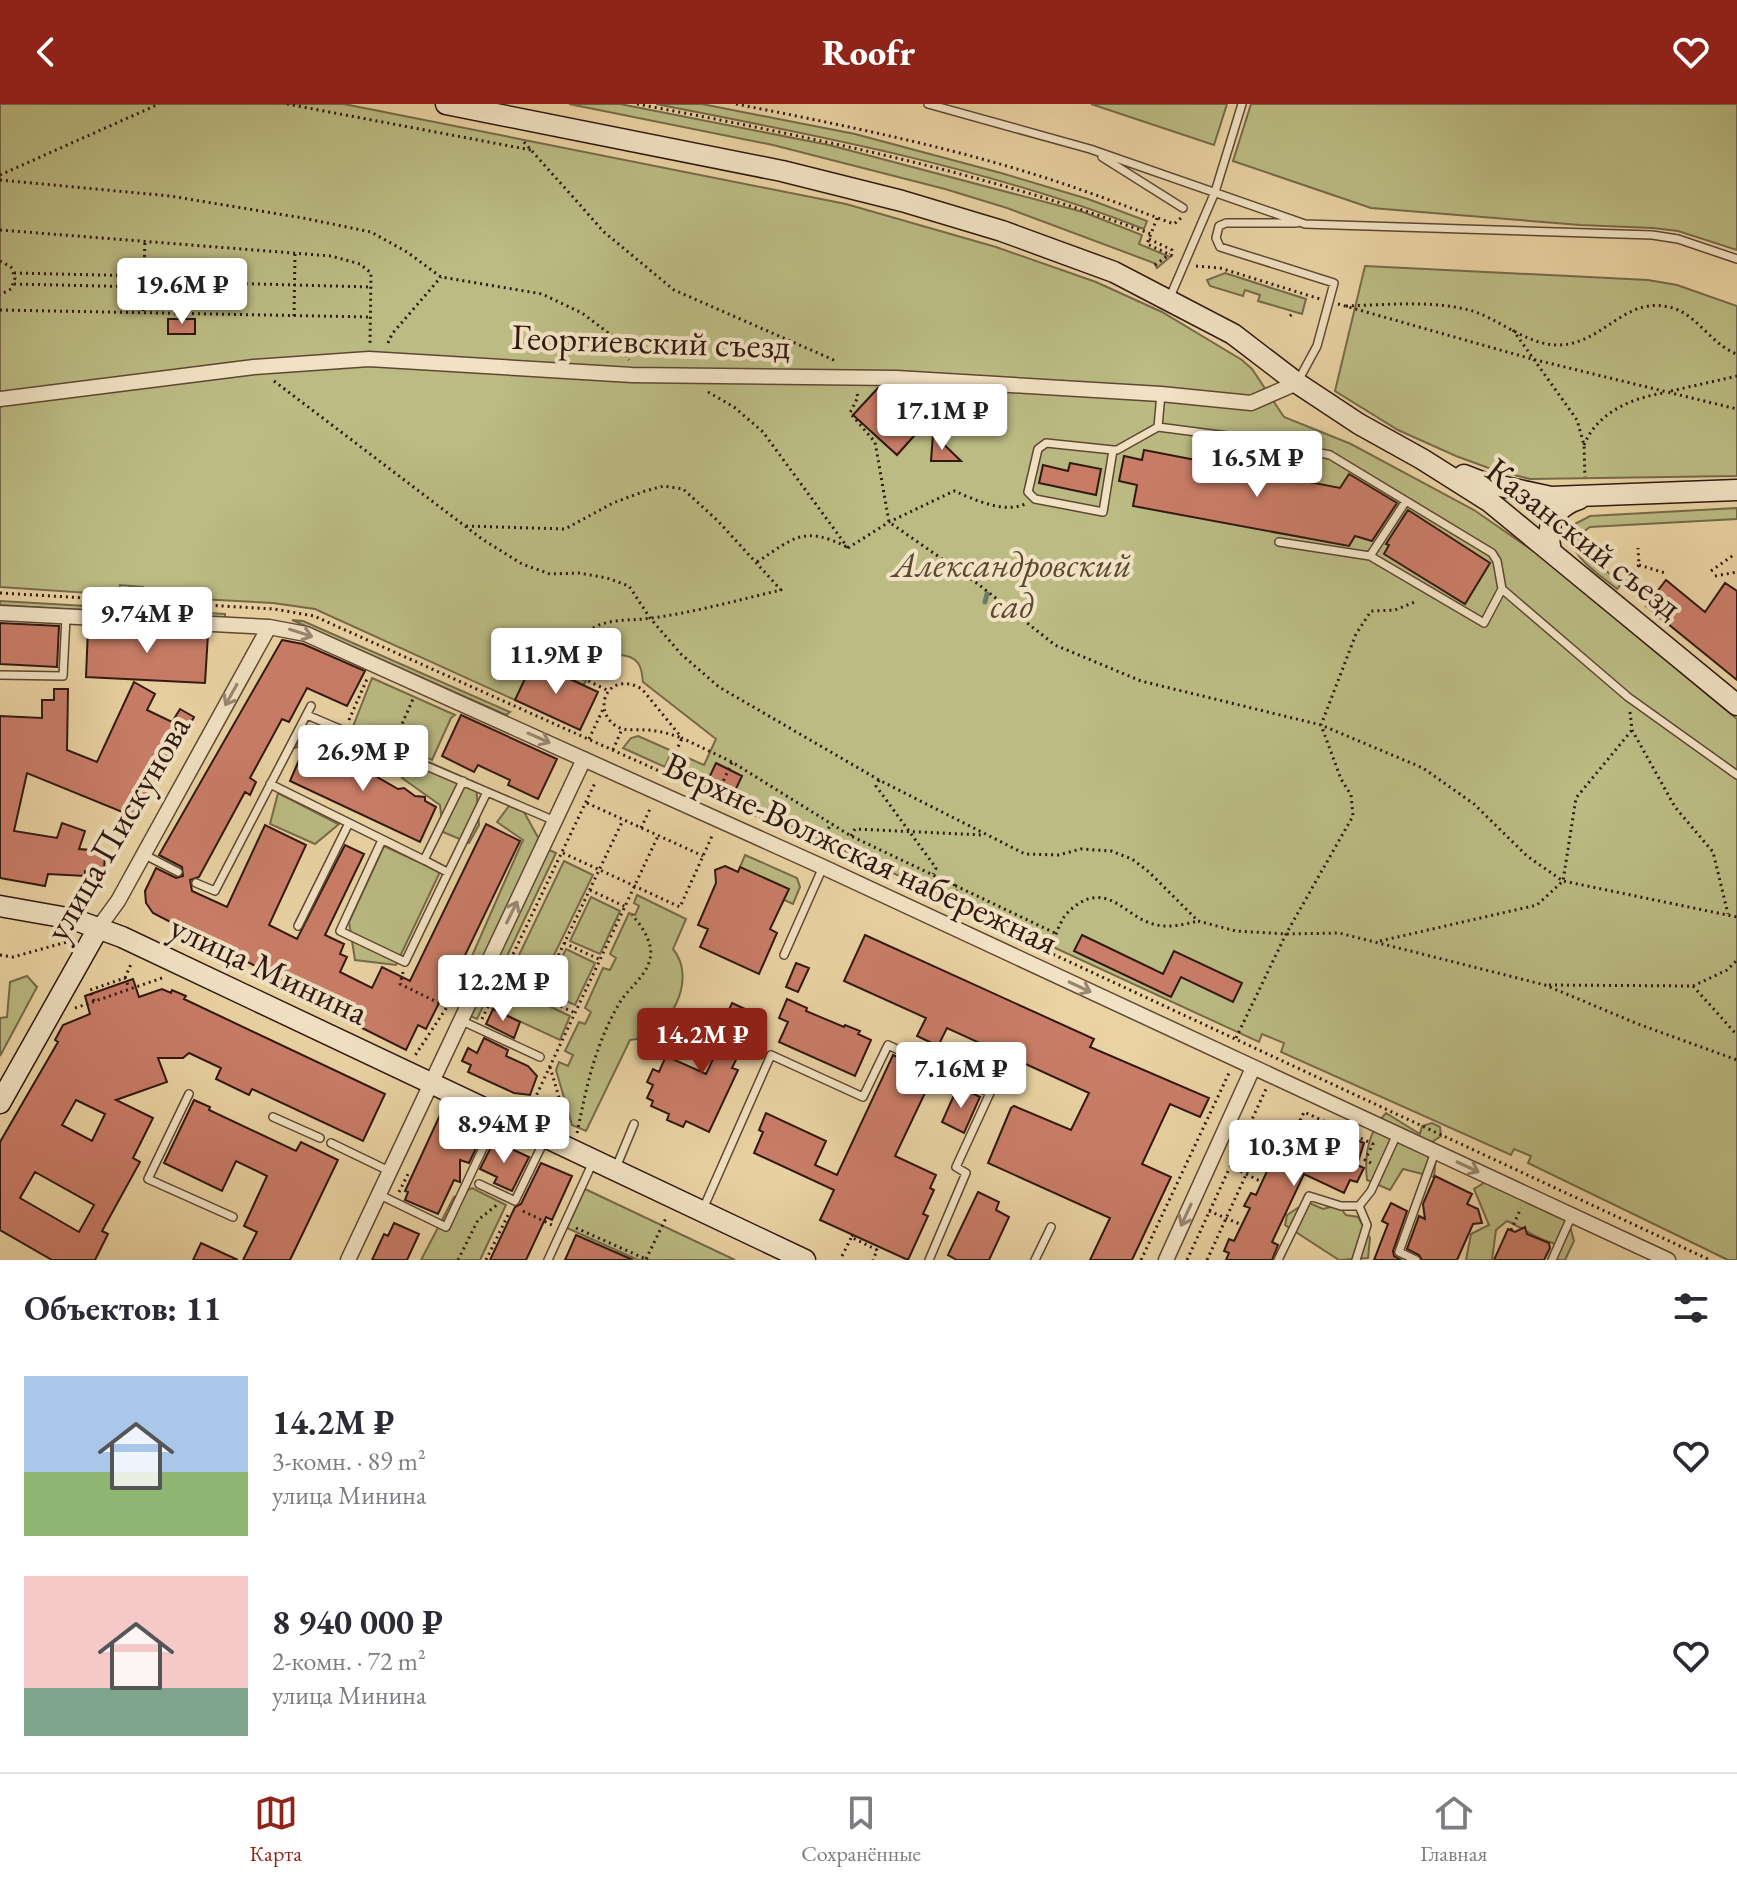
<!DOCTYPE html>
<html lang="ru">
<meta charset="utf-8">
<style>
:root{--surface:#fff;--page:#f7f7f7;--text:#2b2b33;--muted:#7c7c81;--line:#e1e1e2;--accent:#8f2418}
body{margin:0;font-family:"EB Garamond",serif;background:var(--page);color:var(--text);height:100vh;display:flex;flex-direction:column;font-size:30px;white-space:nowrap}
*{box-sizing:border-box;margin:0}
p{font-size:26px;color:var(--muted)}
.icon{flex:none;width:44px;height:44px;fill:none;stroke:currentColor;stroke-width:2;stroke-linecap:round;stroke-linejoin:round}
.map{position:relative;height:1156px;overflow:hidden}
.details{display:flex;flex-direction:column;background:var(--surface);flex:1}
.details>*{flex:none}
.price{position:absolute;translate:-50% -68px;padding:0 18px;border-radius:8px;background:#fff;color:#222;font-size:26px;line-height:52px;filter:drop-shadow(0 2px 4px #0008)}
.price::after{content:'';position:absolute;left:50%;top:48px;width:24px;height:18px;margin-left:-12px;background:inherit;clip-path:polygon(0 0,100% 0,50% 100%)}
.price.active{background:var(--accent);color:#fff}
ul{padding:0;list-style:none}
li{display:flex;align-items:center;gap:24px;height:200px;padding:0 24px}
li span{display:grid;place-items:center;flex:none;width:224px;height:160px;border-radius:0px;color:#555}
li>.icon{margin-inline-start:auto}
span .icon{width:96px;height:96px;fill:#fffc;stroke-width:1}
li b{font-size:34px}
h2{display:flex;justify-content:space-between;align-items:center;height:96px;padding:0 24px;font-size:34px}
header{display:flex;justify-content:space-between;align-items:center;height:104px;padding:0 24px;background:var(--accent);color:#fff;font-size:36px;font-weight:800}
.tab-bar{display:flex;justify-content:space-around;align-items:center;height:112px;border-top:2px solid var(--line);background:var(--surface);font-size:22px;color:var(--muted)}
.tab-bar a{display:grid;justify-items:center;gap:4px}
.tab-bar .active{color:var(--accent)}
.map>svg:first-child{display:block}
</style>
<header><svg class="icon" aria-label="back" viewBox="0 0 24 24"><path d="M15 5l-7 7 7 7"/></svg>Roofr<svg class="icon" aria-label="heart" viewBox="0 0 24 24"><path d="M12 20l-8-8c-3-5 5-10 8-4 3-6 11-1 8 4z"/></svg></header>
<div class="map">
<svg width="1737" height="1156" viewBox="0 0 1737 1156">
<rect width="100%" height="100%" fill="#ead3a3"/>
<filter id="stains"><feTurbulence type="fractalNoise" baseFrequency=".0025" numOctaves="4"/><feColorMatrix values="0 0 0 0 .2 0 0 0 0 .09 0 0 0 0 .02 0 0 0 .5 -.17"/></filter>
<radialGradient id="worn" r=".72"><stop offset=".6" stop-color="#630" stop-opacity="0"/><stop offset="1" stop-color="#630" stop-opacity=".3"/></radialGradient>
<!-- green -->
<path fill="#bbbb83" stroke="#766a49" stroke-width="2" d="M0 0H344L846 100 996 143 1096 178 1162 208 1242 256 1252 265 1284 313 1351 340 1474 406 1539 451 1737 615V1156H1728L1528 1059 1531 1052 1514 1045 1511 1051 1281 948 1284 939 1262 930 1259 938 672 667 679 650 704 661 716 635 643 578C642 571 642 564 638 559 630 548 606 549 596 558 590 564 587 574 584 581L533 558 515 596 315 505 273 499 143 492V483L120 481 119 491 0 483Z
M569 0H620L829 41 1083 108 1142 131 1139 140 1170 153 1157 164 1154 159 1007 104 945 85 773 41Z
M656 0H702L855 30 1001 69 1088 95 1147 117 1144 125C988 64 821 32 656 0Z
M1091 0H1227L1214 41Z
M1251 0H1737V146L1678 127 1653 124 1580 121 1371 104 1233 57Z
M1365 162 1648 176 1677 181 1737 202V372L1530 375 1494 366 1456 352 1398 326 1335 287Z
M1225 169 1306 195 1302 210 1258 197 1260 191 1245 186 1243 192 1210 182 1207 176Z
M1737 404V415L1590 423 1579 431 1583 446 1621 480 1617 485C1598 469 1563 450 1573 421L1590 412Z
M0 497 225 510V515L0 501Z
M292 516 303 517 510 608 506 611Z
M372 574 455 611 451 614 432 656 406 644 408 638 379 663 310 639 295 644 308 622 352 625Z
M638 632 672 647 665 663 623 644 631 634Z
M424 656 476 679 479 721 469 739 443 728 440 701 402 674Z
M278 689 338 720H339L315 740 270 720Z
M509 702 524 708 540 737 463 900 450 902 523 736 497 718Z
M384 742 440 768 396 861 355 856 349 818Z
M547 745 556 749 477 915 468 911Z
M745 751 797 774 800 783 793 800 784 796 788 785 740 763Z
M564 757 593 771 536 888 498 895Z
M637 791 686 815 673 845C699 876 668 933 630 936L586 1027 572 1021 556 966 559 958 568 962 573 951 565 947 579 918 585 920 591 908 585 904 603 864 610 866 616 854 610 850 629 809 635 811 639 802 634 799Z
M591 793 620 807 600 850 570 837Z
M566 845 595 859 575 901 545 888Z
M27 872 37 883 0 952V914L7 913 10 878Z
M538 897 570 912 560 936 493 905Z
M1386 1009 1420 1030 1422 1022 1432 1019 1440 1023 1441 1032 1429 1040 1436 1053 1434 1073 1403 1065 1390 1086 1367 1076C1364 1051 1368 1028 1386 1009Z
M1489 1076 1568 1115 1574 1137 1565 1156H1548L1555 1143 1553 1139C1536 1135 1523 1124 1507 1117L1496 1126 1492 1156H1466L1471 1130 1489 1121 1474 1085Z
M472 1084 506 1101 480 1156H421L454 1093Z
M585 1085 735 1156H638L567 1124Z
M1307 1098 1323 1105 1338 1101 1346 1111 1358 1113 1370 1134 1368 1154 1339 1156 1285 1121 1287 1111Z"/>
<g fill="none" stroke-linecap="round" stroke-linejoin="round">
<!-- stream -->
<path stroke="#6e776c" stroke-width="5" d="M985 498 987 490"/>
</g>
<!-- building -->
<path fill="#ca7d68" stroke="#30180f" stroke-width="2" fill-rule="evenodd" d="M168 215H195V230H168Z
M878 284 922 323 897 351 853 311Z
M933 330 961 357H931Z
M1144 346 1340 384 1349 370 1397 399 1372 437 1355 432 1349 442 1133 402 1137 381 1119 377 1124 352 1142 356Z
M1070 359 1101 365 1096 391 1039 379 1043 361 1068 367Z
M1408 406 1490 459 1465 500 1384 450 1389 441 1386 440Z
M1666 476 1705 508 1725 479 1737 487V576L1646 502Z
M0 519 59 522 57 563 0 560Z
M88 524 208 530 205 579 86 573Z
M282 536 303 540 365 567 347 602 307 584 289 618 282 615 250 674 256 678 250 691 245 688 199 773 190 776 192 787 227 803 265 721 306 741 269 821 297 835 345 741 364 750 325 831 344 840 340 850 347 853 340 868 372 884 382 863 410 877 486 720 520 737 444 895 442 893 426 925 418 921 406 946 354 920 356 916 324 900 325 898 153 809 146 799 145 787 156 764 176 774 183 772 182 763 159 751Z
M533 558 598 588 580 626 515 596Z
M134 578 155 590 147 606 172 618 180 605 194 613 137 714 27 669 14 727 57 734 62 719 85 727 79 745 105 747 104 768 85 767V772L48 770 45 782 0 774V612L42 614V596H54V585H68L67 646 97 658Z
M461 611 557 655 538 695 508 681 510 676 478 661 474 668 442 652Z
M305 642 338 653 343 660 357 667 365 666 398 685 404 684 415 692 425 693V697L436 703 420 738 290 677Z
M716 659 742 672 734 689 708 676Z
M725 762 738 768 740 763 789 785 770 825 777 829 759 870 700 843 708 825 698 821 716 779 715 766Z
M865 831 1094 935 1090 943 1209 994 1200 1013 1170 1000 1142 1060 1171 1073 1132 1156H1090L1110 1114 988 1059 1011 1004 1014 1002 1071 1026 1089 989 947 924 938 942 917 932 926 914 844 877Z
M1082 831 1163 870 1174 847 1242 879 1233 898 1181 873 1171 893 1074 847Z
M796 859 809 864 798 888 786 883Z
M133 875 139 893 162 885 171 889 172 886 186 892 184 895 385 990 363 1037 252 985 249 991 216 975 221 964 189 949 183 954H158L167 978 116 996 153 1014 133 1054 140 1058 102 1127 108 1130 95 1156H52L0 1126V1038L58 938 55 936 63 921 90 910 85 892ZM76 996 105 1010 92 1037 62 1021ZM35 1068 94 1101 79 1128 20 1094Z
M787 895 807 904 806 907 844 923 845 921 860 927 858 930 871 936 855 972 779 938 788 918 779 914Z
M732 899 758 911 732 964 738 966 709 1028 686 1017 683 1023 667 1016 669 1010 651 1002 653 997 647 994 653 981 647 978 653 965 659 968 666 952 706 970 718 945 712 942Z
M493 905 520 918 514 934 486 920Z
M484 934 508 946 506 952 528 962 537 972 530 991 514 989 468 968 471 961 462 957 468 944 477 949Z
M893 951 934 970 895 1052 936 1071 930 1084 934 1086 923 1110 928 1112 908 1156 820 1116 834 1086 754 1049 763 1028 759 1026 766 1009 826 1037 815 1061 837 1071Z
M958 982 980 993 964 1029 942 1018Z
M194 996 210 1003 209 1006 296 1047 301 1038 338 1056 290 1156H243L257 1128 244 1122 267 1072 236 1057 222 1087 164 1059Z
M440 1011 468 1025 465 1031 479 1038 469 1059 460 1056V1078L454 1076 438 1110 405 1096 408 1088 405 1087Z
M1316 1017 1364 1039 1357 1061 1364 1064 1357 1078 1350 1076 1344 1089 1304 1070 1272 1138 1278 1141 1272 1156H1226L1229 1149 1224 1147 1229 1135 1234 1137 1250 1104 1244 1102 1251 1089 1256 1091 1275 1050 1288 1056 1298 1034 1304 1037Z
M494 1037 529 1053 512 1087 494 1079 497 1073 480 1065Z
M541 1059 572 1072 552 1116 546 1113 526 1156H490L515 1103 521 1100Z
M1435 1072 1472 1090 1467 1100 1478 1105 1482 1119 1473 1120 1457 1156H1422L1419 1151 1407 1145 1419 1112 1425 1115 1423 1100Z
M978 1088 999 1098 996 1106 1009 1113 989 1156H957L948 1151Z
M1391 1099 1407 1107 1393 1147 1394 1152 1401 1156H1374L1388 1120 1382 1117Z
M394 1119 419 1130 407 1156H372L384 1130 388 1132Z
M1525 1123 1527 1130 1549 1139 1550 1144 1544 1156H1494L1508 1125 1515 1128Z
M576 1131 633 1156H565Z
M201 1139 238 1156H193Z"/>
<g fill="none" stroke-linecap="round" stroke-linejoin="round">
<defs>
<path id="lane" d="M928 0 1090 45 1305 120 1652 131 1678 135 1737 155
M1102 53 1183 104
M1296 119H1226L1219 122 1216 134 1220 143 1334 179 1317 242 1298 277
M1170 193 1215 88 1242 0
M1161 290 1158 323 1258 336 1330 351 1492 449 1497 457 1502 485 1628 593 1737 671
M1113 346 1103 408 1035 395 1028 388 1038 345 1046 339 1113 346H1117L1158 323
M1406 397 1370 452 1484 519 1502 485
M1279 438 1370 452
M0 571 63 572 66 513
M307 611 555 717
M270 680 424 756 463 677
M382 736 340 827 405 858 487 688
M143 750 178 768
M424 756 447 768
M196 779 215 787 311 602
M298 822 349 719
M784 851 823 763
M460 916 540 953
M189 990 148 1075 233 1113
M273 1013 320 1034
M331 1039 389 1067
M615 1066 634 1020
M479 1080 515 1097 544 1037
M380 1091 446 1123 498 1012
M703 1105 771 951 863 993 888 941 990 989 956 1063 966 1069 929 1156
M548 1156 592 1060
M1035 1156 1051 1123
M1278 1156 1309 1092 1341 1102H1359L1371 1087 1397 1030
M1356 1156 1367 1121 1359 1102
M1416 1156 1399 1148 1435 1048
M1552 1156 1572 1111"/>
<path id="street" d="M0 295 254 263 369 255 632 271 896 274 1161 290 1251 299 1297 279
M0 509 269 523 306 530 823 763 1668 1156
M99 823 118 797 269 523
M348 1156 584 655
M1166 1156 1253 964"/>
<path id="secondary" d="M446 0 782 67 902 97 1002 127 1114 168 1233 230 1297 279 1359 320 1422 355 1490 398 1737 601
M1464 371 1482 378 1551 393 1737 386
M1551 447C1545 422 1554 403 1579 395
M0 802 73 815 122 833 805 1156
M0 999 99 823"/>
</defs>
<!-- lane casing -->
<use href="#lane" stroke="#5e4734" stroke-width="10"/>
<!-- street casing -->
<use href="#street" stroke="#5e4734" stroke-width="17"/>
<!-- secondary casing -->
<use href="#secondary" stroke="#30180f" stroke-width="23"/>
<!-- path -->
<path stroke="#30180f" stroke-width="3" stroke-dasharray="2 4" stroke-linecap="butt" d="M287 0 531 46
M637 0C811 33 985 68 1151 130
M736 0C848 22 962 45 1070 82 1105 94 1139 107 1174 120L1181 114
M524 38 604 128 674 186 836 257
M0 71 159 0
M0 76 170 92 303 114 371 128 407 148 441 173 542 190 582 209 615 234 629 256
M1157 114 1147 140 1175 153
M0 126 331 152 360 160 371 169 370 239
M1149 135 1172 146V151
M0 157 11 163 15 174 11 185 0 191
M1155 161 1170 150
M1196 162 1220 164 1320 195
M14 169 144 172
M144 177 372 183
M14 180 144 183
M1338 200 1532 255 1737 305
M1346 202C1386 201 1430 196 1469 206 1499 214 1527 242 1560 241 1605 239 1625 190 1673 204 1698 212 1712 241 1737 250
M0 206 372 213
M143 207 145 135
M294 212 295 148
M1290 212 1292 210
M1513 226 1577 316 1584 341 1585 373
M388 239 392 230 441 173
M274 277 482 435 522 460 550 470 579 469 607 474 629 482 650 514 681 550 719 583 879 676 1025 750 1058 751 1081 745 1111 747 1132 755 1149 768 1198 817 1236 827 1286 830 1339 829 1545 881 1638 920 1737 956
M1671 287 1737 272
M708 288 734 303 763 328 848 444
M857 290 858 293 850 309 875 338 889 418 978 480 1055 541 1141 577 1321 621 1423 664 1474 700 1527 752 1563 777 1737 813
M1584 341C1597 309 1631 294 1664 289
M466 422 565 425 613 399 645 387 664 382 683 385 718 417 781 486C738 496 696 508 652 514 634 517 615 514 597 522 580 530 569 547 561 564L607 586
M848 444 889 418 954 387C974 395 1003 410 1025 400
M757 458C794 434 803 421 847 443
M1639 461 1665 469
M1711 467 1735 450
M1715 472 1737 468
M1622 481 1639 461 1638 444
M0 489 274 505 314 512 666 670 1710 1156
M1630 608 1632 626 1675 703 1713 748 1728 810
M349 616 367 575
M589 635 604 603
M395 636 413 595
M613 646 622 625
M666 670 682 634C670 630 658 626 645 626 637 625 628 627 620 624 590 611 605 564 642 585L682 634 732 658 851 732 1057 830
M879 676 876 682 936 764 933 770
M716 693 732 658
M587 699 703 752
M641 724 650 705
M851 732 855 725 983 731
M821 741 831 719
M563 749 680 803 712 732
M954 780 962 807
M590 786 626 803
M1380 837 1537 801 1563 777 1576 694 1632 626
M564 839 601 856
M1049 847C1054 836 1058 823 1064 813 1069 806 1076 801 1083 797 1111 784 1126 811 1150 819 1166 825 1182 821 1198 817
M0 851 13 853 67 838
M403 868 400 880 447 903 414 953
M125 874 131 860
M1549 881 1693 882 1727 866 1737 856
M1693 882 1737 931
M539 892 575 909
M94 897 90 886 125 874 129 884
M489 901 539 892 623 716
M75 904 162 874
M482 915 595 679
M1236 934 1286 830 1353 712 1351 691 1341 675 1321 621 1356 530 1371 507 1395 506 1415 498
M550 963 568 1024
M529 1007 658 732
M577 1029C587 982 594 943 619 900 628 884 646 873 650 855 654 840 642 822 632 811
M1230 1062 1262 1078
M399 1088 408 1070
M523 1107 552 1121
M1209 1107 1242 1121
M576 1124 648 1156
M1511 1126 1521 1104
M853 1131 851 1133 877 1146 873 1156
M842 1152 851 1134
M646 1155 667 1112
M458 1156 478 1116 498 1100
M486 1156 509 1109
M1141 1156 1230 967
M1187 1156 1266 985
M1207 1156 1266 1027 1290 1038 1304 1008 1373 1040 1365 1056 1373 1060"/>
<!-- lane -->
<use href="#lane" stroke="#f1e2c3" stroke-width="7"/>
<!-- street -->
<use href="#street" stroke="#f1e2c3" stroke-width="14"/>
<!-- secondary -->
<use href="#secondary" stroke="#f1e2c3" stroke-width="20"/>
</g>
<!-- one-way arrows -->
<defs><path id="oneway-shaft" d="M-6 0H5M1.5-3L5.5 0L1.5 3" fill="none" stroke-width="1.6" stroke-linecap="round" stroke-linejoin="round" transform="scale(2)"/></defs>
<g stroke="#9a8772">
<use href="#oneway-shaft" transform="translate(301 529) rotate(18)"/>
<use href="#oneway-shaft" transform="translate(231 591) rotate(119)"/>
<use href="#oneway-shaft" transform="translate(539 634) rotate(24)"/>
<use href="#oneway-shaft" transform="translate(512 808) rotate(-64)"/>
<use href="#oneway-shaft" transform="translate(1080 883) rotate(25)"/>
<use href="#oneway-shaft" transform="translate(1468 1063) rotate(25)"/>
<use href="#oneway-shaft" transform="translate(1186 1111) rotate(115)"/>
</g>
<g text-anchor="middle" dominant-baseline="central" stroke-width="8" stroke-linejoin="round" paint-order="stroke">
<!-- street labels -->
<g font-size="36" fill="#30180f" stroke="#f1e2c3">
<text transform="translate(651 237) rotate(2)">Георгиевский съезд</text>
<text transform="translate(1584 434) rotate(38)">Казанский съезд</text>
<text transform="translate(117 724) rotate(-60)">улица Пискунова</text>
<text transform="translate(861 749) rotate(25)">Верхне-Волжская набережная</text>
<text transform="translate(269 865) rotate(25)">улица Минина</text>
</g>
<!-- park labels -->
<g font-size="36" font-style="italic" fill="#5a4932" stroke="#f1e2c3">
<text x="1012" y="460">Александровский<tspan x="1012" dy="41">сад</tspan></text>
</g>
</g>
<rect width="100%" height="100%" filter="url(#stains)"/>
<rect width="100%" height="100%" fill="url(#worn)"/>
</svg>
<b class="price" style="left:182px;top:222px">19.6M ₽</b>
<b class="price" style="left:942px;top:348px">17.1M ₽</b>
<b class="price" style="left:1257px;top:395px">16.5M ₽</b>
<b class="price" style="left:147px;top:551px">9.74M ₽</b>
<b class="price" style="left:556px;top:592px">11.9M ₽</b>
<b class="price" style="left:363px;top:689px">26.9M ₽</b>
<b class="price" style="left:503px;top:919px">12.2M ₽</b>
<b class="price active" style="left:702px;top:972px">14.2M ₽</b>
<b class="price" style="left:961px;top:1006px">7.16M ₽</b>
<b class="price" style="left:504px;top:1061px">8.94M ₽</b>
<b class="price" style="left:1294px;top:1084px">10.3M ₽</b>
</div>
<section class="details">
<h2>Объектов: 11<svg class="icon" aria-label="filters" viewBox="0 0 24 24"><path d="M4 7h16M4 17h16"/><circle cx="9" cy="7" r="2"/><circle cx="15" cy="17" r="2"/></svg></h2>
<ul>
<li><span style="background:linear-gradient(#a9c7e8 60%,#8fb573 0)"><svg class="icon" aria-label="home" viewBox="0 0 24 24"><path d="M3 11l9-7 9 7M6 9v11h12V9"/></svg></span><div><b>14.2M ₽</b><p>3-комн. · 89 m²</p><p>улица Минина</p></div><svg class="icon" aria-label="heart" viewBox="0 0 24 24"><path d="M12 20l-8-8c-3-5 5-10 8-4 3-6 11-1 8 4z"/></svg></li>
<li><span style="background:linear-gradient(#f6c9c9 70%,#7fa58c 0)"><svg class="icon" aria-label="home" viewBox="0 0 24 24"><path d="M3 11l9-7 9 7M6 9v11h12V9"/></svg></span><div><b>8 940 000 ₽</b><p>2-комн. · 72 m²</p><p>улица Минина</p></div><svg class="icon" aria-label="heart" viewBox="0 0 24 24"><path d="M12 20l-8-8c-3-5 5-10 8-4 3-6 11-1 8 4z"/></svg></li>
</ul>
</section>
<nav class="tab-bar">
<a class="active"><svg class="icon" aria-label="map" viewBox="0 0 24 24"><path d="M3 6l6-2 6 2 6-2v14l-6 2-6-2-6 2zM9 4v14M15 6v14"/></svg>Карта</a>
<a><svg class="icon" aria-label="saved" viewBox="0 0 24 24"><path d="M7 4h10v16l-5-4-5 4z"/></svg>Сохранённые</a>
<a><svg class="icon" aria-label="home" viewBox="0 0 24 24"><path d="M3 11l9-7 9 7M6 9v11h12V9"/></svg>Главная</a>
</nav>
